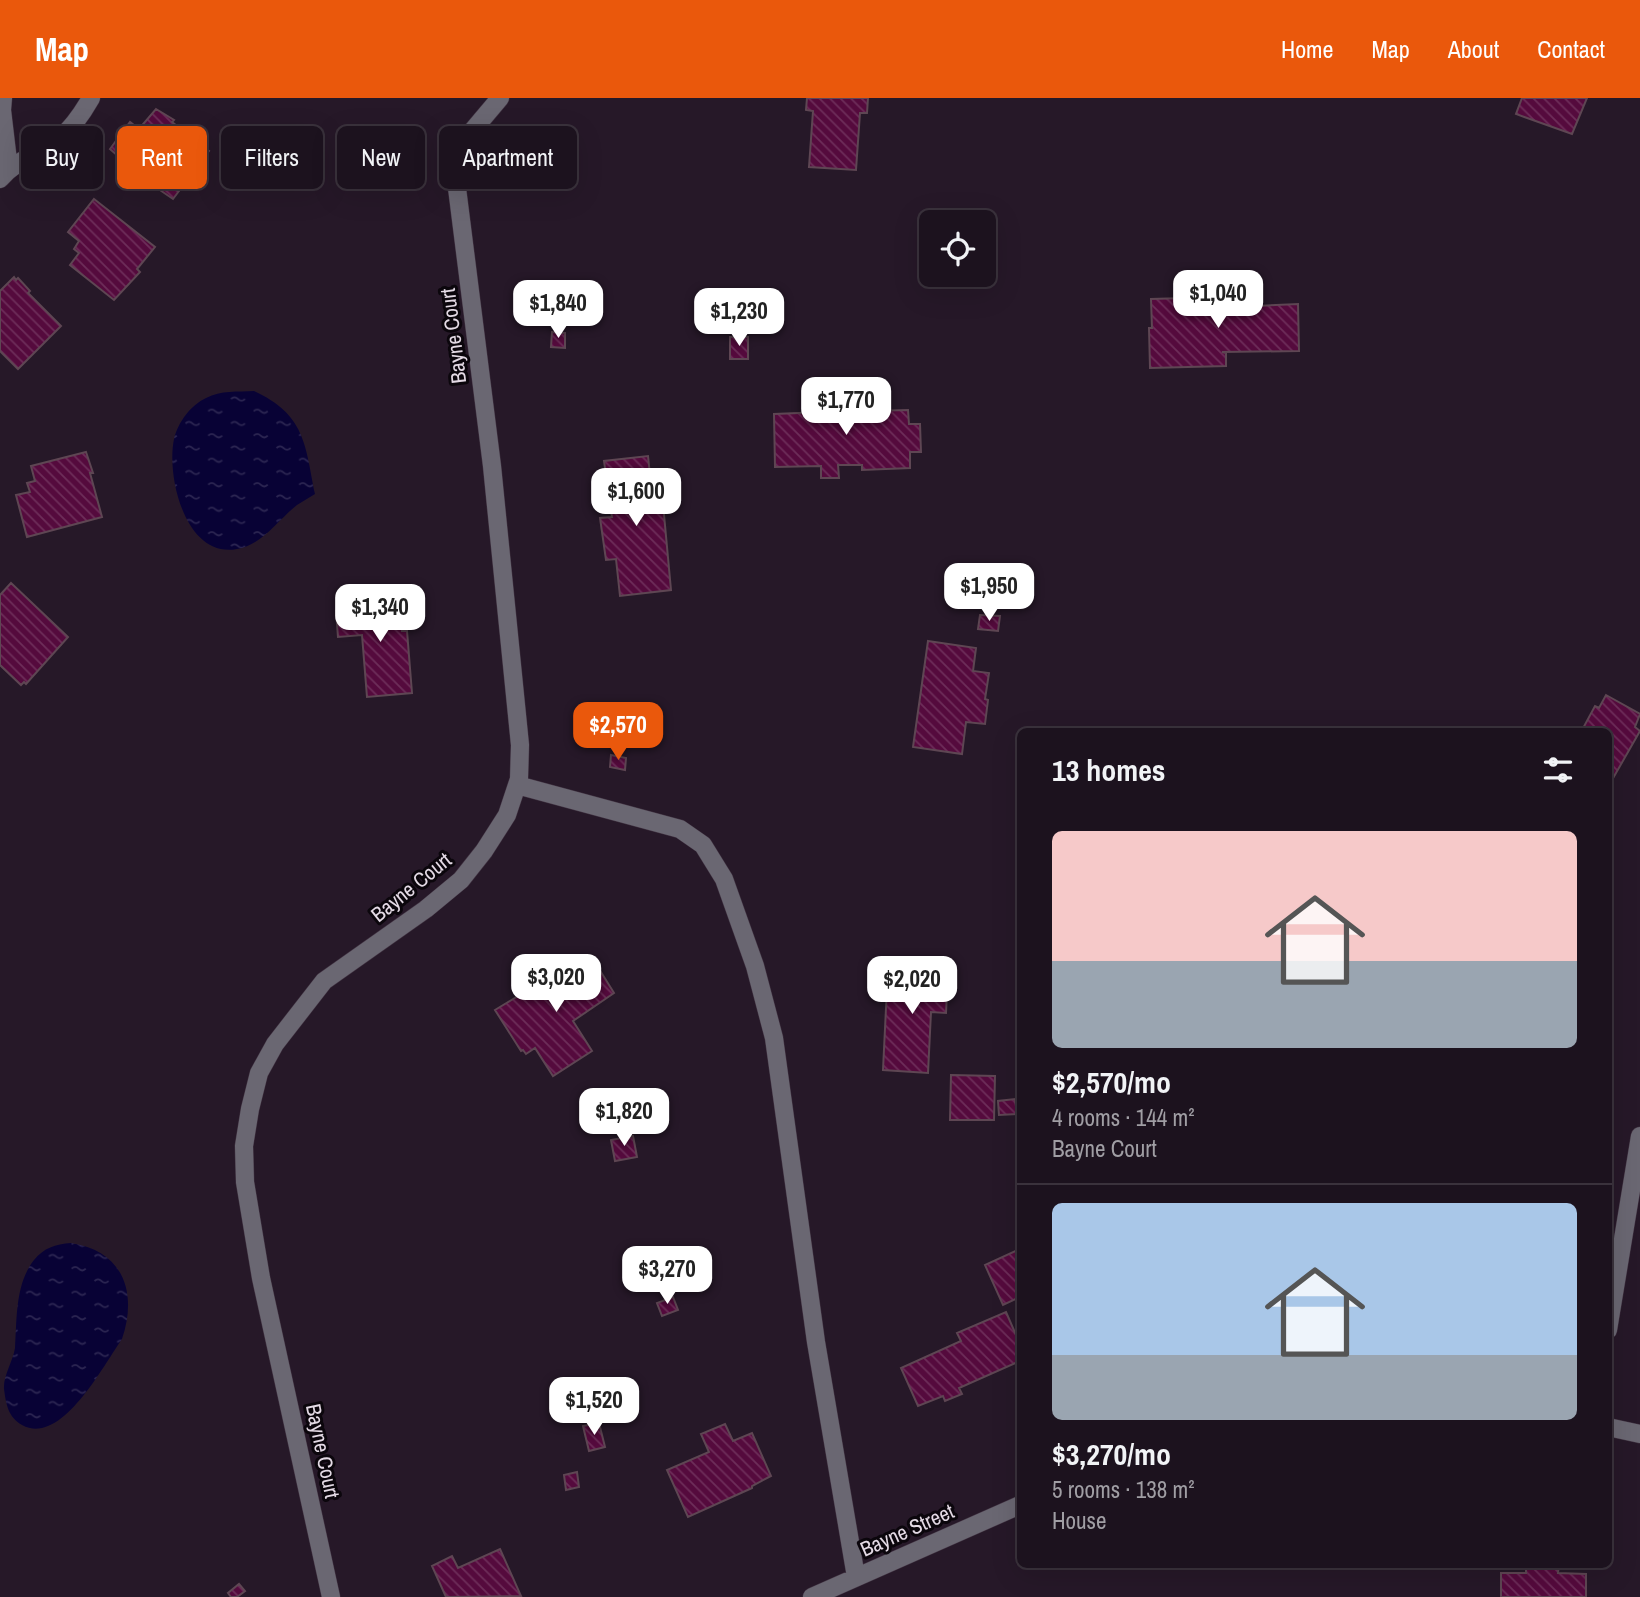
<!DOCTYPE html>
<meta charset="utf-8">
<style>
:root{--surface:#1c121e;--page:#251b27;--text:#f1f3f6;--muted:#a09ea4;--line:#3a323c;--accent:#ea580c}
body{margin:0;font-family:"Archivo Narrow",sans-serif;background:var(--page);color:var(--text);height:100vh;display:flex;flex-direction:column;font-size:26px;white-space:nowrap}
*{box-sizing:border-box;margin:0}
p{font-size:23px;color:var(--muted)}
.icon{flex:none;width:38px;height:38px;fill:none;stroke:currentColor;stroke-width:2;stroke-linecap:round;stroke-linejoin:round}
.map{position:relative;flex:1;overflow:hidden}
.sheet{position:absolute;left:1017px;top:630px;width:595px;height:840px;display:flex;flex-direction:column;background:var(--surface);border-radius:10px;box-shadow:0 7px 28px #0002,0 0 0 2px var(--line)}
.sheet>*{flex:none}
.banner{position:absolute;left:21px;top:28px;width:665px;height:63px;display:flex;gap:14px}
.buttons{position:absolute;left:919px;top:112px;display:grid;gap:14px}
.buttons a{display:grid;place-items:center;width:77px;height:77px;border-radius:10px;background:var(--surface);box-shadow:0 7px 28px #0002,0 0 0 2px var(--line);font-size:35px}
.price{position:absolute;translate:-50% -60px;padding:0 16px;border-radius:14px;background:#fff;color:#222;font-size:23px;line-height:46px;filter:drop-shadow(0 2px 4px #0008)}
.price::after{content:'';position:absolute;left:50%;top:42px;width:21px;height:16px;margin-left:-10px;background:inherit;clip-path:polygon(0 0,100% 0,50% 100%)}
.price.selected{background:var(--accent);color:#fff}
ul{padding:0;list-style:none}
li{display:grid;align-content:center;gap:14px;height:371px;padding:0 35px}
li+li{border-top:2px solid var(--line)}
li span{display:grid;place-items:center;height:217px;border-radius:10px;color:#555}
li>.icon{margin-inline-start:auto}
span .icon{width:126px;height:126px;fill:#fffc;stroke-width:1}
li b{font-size:30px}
h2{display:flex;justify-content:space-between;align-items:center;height:84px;padding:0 35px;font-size:30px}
.chip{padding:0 24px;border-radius:10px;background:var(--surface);box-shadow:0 7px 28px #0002,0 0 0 2px var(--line);font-size:24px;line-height:63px}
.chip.selected{background:var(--accent);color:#fff}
header{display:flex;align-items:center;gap:42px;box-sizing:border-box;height:98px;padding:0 35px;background:var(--accent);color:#fff}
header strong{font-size:33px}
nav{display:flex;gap:38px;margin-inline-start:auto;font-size:24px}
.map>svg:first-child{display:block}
</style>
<header>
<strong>Map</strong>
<nav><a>Home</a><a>Map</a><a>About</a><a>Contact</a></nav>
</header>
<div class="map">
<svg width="1640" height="1499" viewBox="0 0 1640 1499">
<defs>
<pattern id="water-ripples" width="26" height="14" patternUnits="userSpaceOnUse" patternTransform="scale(1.75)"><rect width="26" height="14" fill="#080235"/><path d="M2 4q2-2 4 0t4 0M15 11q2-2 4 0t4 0" fill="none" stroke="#2c2652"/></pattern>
<pattern id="building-back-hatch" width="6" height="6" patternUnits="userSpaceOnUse" patternTransform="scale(1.75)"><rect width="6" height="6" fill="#550a3d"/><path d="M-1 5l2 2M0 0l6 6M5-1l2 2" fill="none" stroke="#6d2d59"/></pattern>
</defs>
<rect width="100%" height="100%" fill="#261828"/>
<!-- water -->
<path fill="url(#water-ripples)" d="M254 293C305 317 305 345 315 396 309 400 303 403 297 407 278 422 262 447 237 451 186 461 166 379 174 341 178 324 191 307 206 300 221 292 237 294 254 293Z
M71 1145C123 1153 138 1194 122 1241 103 1268 61 1349 22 1327 8 1319 6 1306 4 1291 3 1278 13 1263 15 1250 17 1221 15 1186 34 1162 44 1150 55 1146 71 1145Z"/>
<!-- building -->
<path fill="url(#building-back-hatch)" stroke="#5e4653" stroke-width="2" d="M807 0H868L867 15H860L856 72 809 69 813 13 806 12Z
M1522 0H1587L1572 36 1516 16Z
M156 11 174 22 172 24 209 53 173 101 132 73 133 71 110 51 130 24 139 31Z
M94 101 155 149 137 171 140 174 114 202 70 167 79 155 74 151 79 143 68 134Z
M14 179 16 182 18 180 30 193 28 195 61 228 18 271 0 253V193Z
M1256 198V208L1298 206 1299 253 1222 254 1226 255V268L1150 270 1149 230H1152L1151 201Z
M552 234 565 235V250L551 249Z
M730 239H748V261H730Z
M868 294 869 313 908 312 909 326H920L921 354H910V370L862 372V367H838L839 380H821V368L775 369 774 316 824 314V295Z
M86 354 93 375H90L102 419 27 439 16 397 30 394 27 385 35 383 31 368Z
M648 358 652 396 662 395 671 492 620 498 616 461 606 462 600 420 612 419 604 363Z
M11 485 68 539 26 586 24 584 21 587 0 567V497Z
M400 498 402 533H407L412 595 367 599 362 537 338 539 336 513 359 511V502Z
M980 517 1000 518 998 533 978 531Z
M928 543 976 550 973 573 989 575 985 601 988 602 985 626 966 624 962 656 913 649Z
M1606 597 1640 616 1635 629 1640 633 1608 689V634H1581L1595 608 1599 610Z
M611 657 626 660 625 672 610 669Z
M591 858 614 895 573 923 592 953 553 978 535 950 526 956 523 952 521 953 495 912 571 866 573 870Z
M888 869 948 872 946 915 931 914 928 975 883 972Z
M951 977 995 978 994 1022H950Z
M1015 1001 1017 1016 999 1017 998 1003Z
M633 1038 637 1059 615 1063 611 1042Z
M1020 1151V1199L1003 1207 985 1167Z
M673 1199 678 1212 662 1218 657 1205Z
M1006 1214 1020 1246V1263L959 1290 962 1296 945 1303 943 1298 918 1308 901 1270 961 1243 957 1235Z
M599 1325 605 1349 589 1353 583 1328Z
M725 1326 733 1343 752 1335 771 1378 752 1388V1390L688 1419 667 1372 709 1354 701 1336Z
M577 1374 579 1389 566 1392 564 1377Z
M500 1451 521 1498 446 1499 432 1468 452 1458 458 1470Z
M1526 1466H1559L1558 1475 1586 1476V1499H1501V1475H1526Z
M239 1486 245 1493 237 1499H231L228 1495Z"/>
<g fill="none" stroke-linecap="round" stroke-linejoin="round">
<defs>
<path id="minor" d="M3 0 2 12 9 71
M0 81C16 61 41 56 60 40 72 30 83 14 91 0
M517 687 680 731 703 747 724 781 755 868 774 940 816 1244 856 1479
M1608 1232 1640 1038
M1608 1329 1640 1336
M331 1499 261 1180 245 1084 244 1048 250 1011 259 975 275 946 324 883 426 811 461 782 484 753 507 717 519 681 520 647 492 368 457 90 458 60 473 32 500 0
M812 1499 1020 1407"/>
</defs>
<!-- minor casing -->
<use href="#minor" stroke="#413342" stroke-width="19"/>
<!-- minor -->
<use href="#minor" stroke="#6a6772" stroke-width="18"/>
</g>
<g text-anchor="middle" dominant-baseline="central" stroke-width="6" stroke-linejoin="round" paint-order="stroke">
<!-- street labels -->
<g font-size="21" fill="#e4dae5" stroke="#0b060c">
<text transform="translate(453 238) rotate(-97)">Bayne Court</text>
<text transform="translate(411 789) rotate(-39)">Bayne Court</text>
<text transform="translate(323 1353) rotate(78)">Bayne Court</text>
<text transform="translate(907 1432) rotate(-24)">Bayne Street</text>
</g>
</g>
</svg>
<div class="buttons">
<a><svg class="icon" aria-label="locate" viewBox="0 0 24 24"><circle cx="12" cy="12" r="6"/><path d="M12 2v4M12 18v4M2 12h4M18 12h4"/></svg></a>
</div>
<b class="price" style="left:1218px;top:232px">$1,040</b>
<b class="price" style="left:558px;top:242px">$1,840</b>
<b class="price" style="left:739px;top:250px">$1,230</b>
<b class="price" style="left:846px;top:339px">$1,770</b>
<b class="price" style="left:636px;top:430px">$1,600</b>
<b class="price" style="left:989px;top:525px">$1,950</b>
<b class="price" style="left:380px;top:546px">$1,340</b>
<b class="price selected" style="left:618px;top:664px">$2,570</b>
<b class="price" style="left:556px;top:916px">$3,020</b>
<b class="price" style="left:912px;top:918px">$2,020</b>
<b class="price" style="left:624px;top:1050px">$1,820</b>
<b class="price" style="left:667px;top:1208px">$3,270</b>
<b class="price" style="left:594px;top:1339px">$1,520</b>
<div class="banner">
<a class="chip">Buy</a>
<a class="chip selected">Rent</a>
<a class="chip">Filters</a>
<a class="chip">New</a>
<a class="chip">Apartment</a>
</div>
<section class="sheet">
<h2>13 homes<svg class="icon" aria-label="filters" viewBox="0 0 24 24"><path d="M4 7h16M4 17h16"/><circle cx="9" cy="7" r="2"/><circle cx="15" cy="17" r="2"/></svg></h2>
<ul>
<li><span style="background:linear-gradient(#f6c9c9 60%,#9aa5b1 0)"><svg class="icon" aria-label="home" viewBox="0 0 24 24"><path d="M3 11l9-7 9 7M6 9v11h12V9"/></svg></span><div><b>$2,570/mo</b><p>4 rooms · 144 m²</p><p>Bayne Court</p></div></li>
<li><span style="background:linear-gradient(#a9c7e8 70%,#9aa5b1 0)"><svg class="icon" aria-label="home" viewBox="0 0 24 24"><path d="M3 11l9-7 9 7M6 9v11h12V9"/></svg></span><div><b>$3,270/mo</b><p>5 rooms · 138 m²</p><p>House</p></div></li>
</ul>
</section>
</div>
